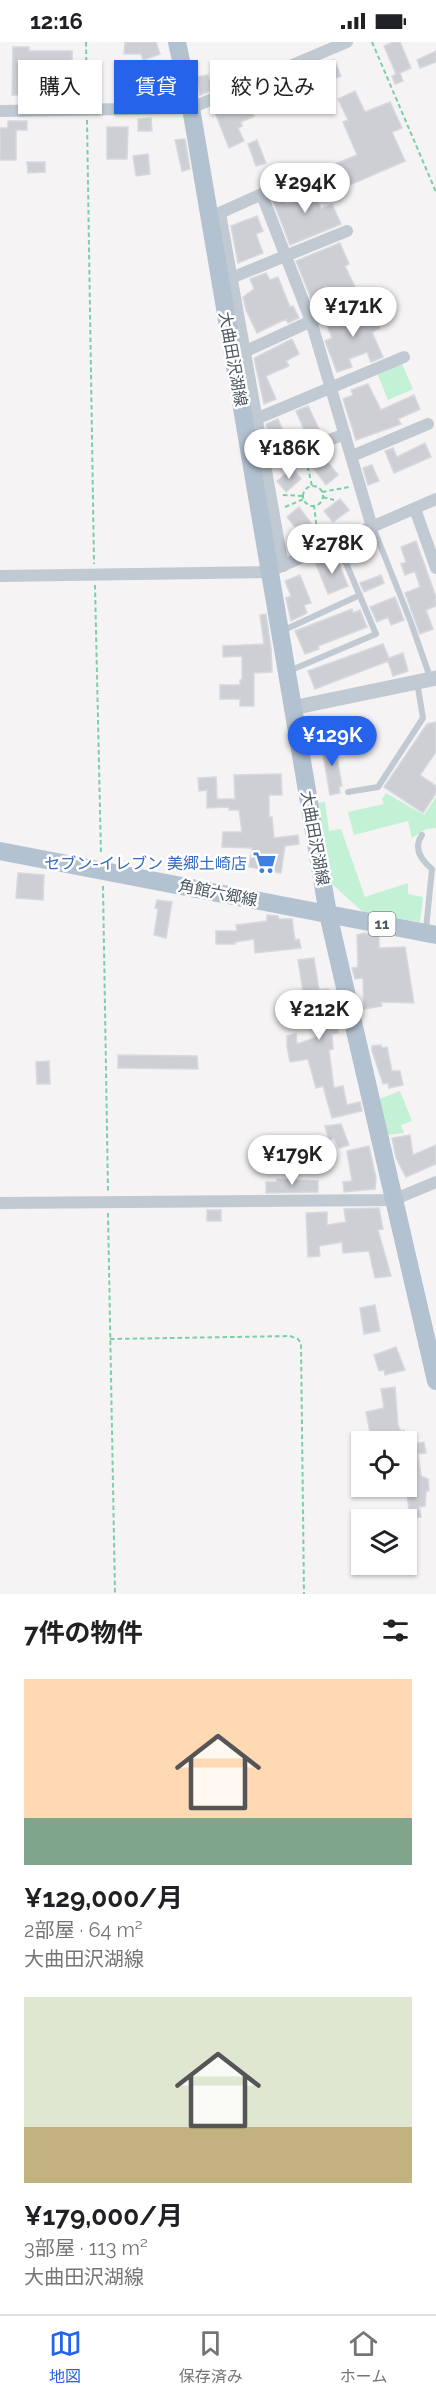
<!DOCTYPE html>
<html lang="ja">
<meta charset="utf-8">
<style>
:root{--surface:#fff;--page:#f2f2f2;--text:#202124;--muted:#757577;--line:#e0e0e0;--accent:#2563eb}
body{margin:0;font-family:Raleway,"Noto Sans JP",sans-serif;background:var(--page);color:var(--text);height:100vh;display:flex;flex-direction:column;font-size:22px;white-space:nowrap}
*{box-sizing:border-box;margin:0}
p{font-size:20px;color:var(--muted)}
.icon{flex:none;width:33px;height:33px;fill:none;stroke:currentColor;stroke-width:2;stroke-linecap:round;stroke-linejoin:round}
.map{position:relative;height:1552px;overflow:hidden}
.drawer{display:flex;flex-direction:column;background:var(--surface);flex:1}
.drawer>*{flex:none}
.banner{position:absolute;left:18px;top:18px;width:400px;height:54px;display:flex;gap:12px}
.controls{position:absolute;left:351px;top:1389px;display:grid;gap:12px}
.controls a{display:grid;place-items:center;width:66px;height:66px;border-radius:0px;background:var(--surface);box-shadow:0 2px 4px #0004;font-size:30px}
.price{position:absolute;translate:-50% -51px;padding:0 14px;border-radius:21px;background:#fff;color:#222;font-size:20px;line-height:39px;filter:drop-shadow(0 2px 3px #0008)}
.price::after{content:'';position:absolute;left:50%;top:36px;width:18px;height:14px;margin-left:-9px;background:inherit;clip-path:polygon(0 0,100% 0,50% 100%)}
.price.on{background:var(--accent);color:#fff}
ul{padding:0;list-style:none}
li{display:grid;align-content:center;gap:12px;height:318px;padding:0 24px}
li span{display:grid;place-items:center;height:186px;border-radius:0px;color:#555}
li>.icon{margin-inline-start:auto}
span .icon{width:108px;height:108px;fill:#fffc;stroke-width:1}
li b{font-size:26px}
h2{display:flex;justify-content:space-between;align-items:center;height:72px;padding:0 24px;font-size:26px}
.chip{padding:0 21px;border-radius:0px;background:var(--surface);box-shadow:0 2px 4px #0004;font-size:21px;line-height:54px}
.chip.on{background:var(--accent);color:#fff}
.status{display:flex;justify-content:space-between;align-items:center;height:42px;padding:0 30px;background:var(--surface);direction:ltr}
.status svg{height:16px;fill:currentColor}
.dock{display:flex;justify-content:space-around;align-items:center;height:84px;border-top:2px solid var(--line);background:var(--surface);font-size:16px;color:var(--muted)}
.dock a{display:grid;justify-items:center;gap:3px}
.dock .on{color:var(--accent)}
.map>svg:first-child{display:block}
</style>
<div class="status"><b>12:16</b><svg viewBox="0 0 49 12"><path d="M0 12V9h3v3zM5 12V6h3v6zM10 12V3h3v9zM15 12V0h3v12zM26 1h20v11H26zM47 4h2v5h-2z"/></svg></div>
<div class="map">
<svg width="436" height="1552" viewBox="0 0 436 1552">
<rect width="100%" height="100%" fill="#f5f3f3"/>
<!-- green -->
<path fill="#c3f1d5" d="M401 320 413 347 388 358 377 331Z
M386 751 424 773 436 755V786L426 787 412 796 408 779 354 793 348 770 384 762 382 757Z
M325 760 329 789 341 787 365 855 408 841V852L423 855 420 880 364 871 331 841 316 761Z
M400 1049 412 1079 401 1083 404 1091 386 1093 379 1057Z"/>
<!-- building -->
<path fill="#cdcfd5" stroke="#d7d9de" stroke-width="1.5" d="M125 0H156L160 12 143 18 141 12H124Z
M393 0H400L411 26 400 31 403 39 395 42 392 34 396 32 384 4Z
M13 5H29V9H72L73 42H69L68 60H44V53H12Z
M436 9V20L420 26 417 18Z
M334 18 341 34 330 38 323 22Z
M208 33 209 38 221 36 223 44 200 53 196 35Z
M314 40 323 61 309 67 300 46Z
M355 49 365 70 390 60 402 86 392 90 405 119 345 145 335 122 357 113 343 80 348 78 338 57Z
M246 55 254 74 241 80 242 84 238 86 244 99 229 106 214 68Z
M151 76 152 89H138V77Z
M8 79H27V88H16V118H0V86H8Z
M107 85H128L127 117H107Z
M185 97 190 127 182 129 175 98Z
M257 98 266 121 256 124 248 102Z
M148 112 150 132 136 134 133 114Z
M27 120H45V130L28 131Z
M320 137 324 146 314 151 321 167 332 162 341 182 290 203 272 156 282 152 286 162 301 156 297 147Z
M257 174 263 189 256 192 263 211 238 221 231 184Z
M340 201 349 222 345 224 355 245 313 261 296 219Z
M266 231 270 238 278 235 290 265 293 264 299 276 288 281 286 277 257 291 246 268 243 255 254 247 250 237Z
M359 267 361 271 371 267 380 286 372 290 383 315 371 320 367 310 349 317 352 325 337 330 325 299 332 296 326 281Z
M292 297 299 312 286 319 289 324 266 334 276 357 264 362 254 316Z
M368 342 381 368 414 353 420 367 398 377 401 382 356 398 343 357 353 353 351 348Z
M308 364 319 387 306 392 296 369Z
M278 377 288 400 272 407 266 382Z
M425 401 431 415 394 431 385 409 393 406 397 415Z
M326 418 338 433 326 443 314 427Z
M372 423 379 439 368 443 363 426Z
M293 426 301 437 286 450 277 439Z
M340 457 349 468 333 480 324 469Z
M299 465 311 481 299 490 287 475Z
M416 499 436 555V564L426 568 433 587 420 592 405 551 420 545 415 529 405 533 401 522 406 520 401 505Z
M336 514 348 544 328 552 316 522Z
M300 533 311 561 304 563 307 571 291 579 286 556 291 554 285 539Z
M381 533 384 541 364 550 360 541Z
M395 555 404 578 391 583 388 575 377 580 370 565Z
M352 567 353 571 360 568 367 585 318 604 319 607 305 612 295 589Z
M266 572 271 606 272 630 254 631V664H240V657H220V643H240V638H242V614L223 615V604L264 602 260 573Z
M383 602 389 616 403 611 408 629 393 634 388 619 315 647 308 629Z
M436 680V710L420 733 436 744V751L423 771 384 745 427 682Z
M334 699 342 744 339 745 340 751 330 753 321 701Z
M281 732 282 753H269V775H272L274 796 298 793 299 802 285 804 281 831 249 825 252 806 222 805 223 790H242L239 768H229V765L207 766V748L199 749 198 736 216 735 217 757H235L234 733Z
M18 831 44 833 43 858 16 856Z
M157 858 172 860 166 896 154 893 158 867 155 866Z
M267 873 278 874 279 877H292L295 898 299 897 301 906 255 911 254 897 235 900V902H216V889H237L236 883 267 879Z
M364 891 379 893V906L405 905 414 961 381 960 382 964 364 967 363 936 355 937 352 926 358 925 357 893Z
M314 916 319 948 328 947 332 972H336L338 991 332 992 333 1007 329 1008 334 1046 343 1044 347 1063 360 1060 362 1069 332 1076 323 1044 316 1046 308 1017 290 1020 287 1004V994L296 992 297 1002 317 995 316 958 290 962 289 950 303 949 298 918Z
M381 1003 382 1006 387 1005 392 1029H400L403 1043 389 1046 388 1041 383 1042 372 1009V1004Z
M118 1013 197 1014 198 1027 118 1026Z
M49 1019 50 1042H37L36 1020Z
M341 1082 349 1103 339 1106 334 1096 329 1098 325 1084Z
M410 1093 413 1113 436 1103V1122L406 1135 396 1116 392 1096Z
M369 1104 376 1136 375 1147 344 1150 343 1140 352 1139 347 1109Z
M277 1137 318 1139V1150L266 1151V1140H277Z
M379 1166 383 1187 378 1188 391 1234 375 1236 369 1209 343 1211 342 1200 319 1204 320 1214 308 1215 306 1171 327 1170V1183L346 1180 344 1167Z
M207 1168H221V1179H207Z
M375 1263 380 1289 364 1292 360 1266Z
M396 1305 405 1328 385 1333 384 1328 379 1329 374 1313Z
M395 1345 398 1383 401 1389 404 1388 406 1400 359 1399 358 1391 370 1390 366 1370 384 1366 381 1347Z
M424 1400 426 1411 418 1412 421 1434 428 1437 429 1449H426L425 1464 419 1465 421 1475 410 1476 406 1444V1403Z"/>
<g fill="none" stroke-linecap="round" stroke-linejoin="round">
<!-- path -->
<path stroke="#7ad0a6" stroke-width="2" stroke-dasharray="4.5 3" stroke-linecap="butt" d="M86 0 87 57
M372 0 436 150
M87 78 94 522
M306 417 312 444
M303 454a10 10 0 1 1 20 0a10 10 0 1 1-20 0Z
M322 450 349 445
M283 453 304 454
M323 455 334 458
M314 463 318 496
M285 465 304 457
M95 543 101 813
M103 844 108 1150
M108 1171 115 1552
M110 1297 290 1294 298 1297 301 1301 304 1552"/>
<!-- service -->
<path stroke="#c1cad2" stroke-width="6" d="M373 485 410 578 430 635
M282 589 360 553
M289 629 376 592 338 502
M348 750 378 745 423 676 417 640
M422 793C413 806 421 818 432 827L426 887"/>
<!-- minor -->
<path stroke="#c1cad2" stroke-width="12" d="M0 69 191 66 347 0
M262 153 311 279 372 485
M220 171 283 524
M213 174 313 129
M231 236 347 189
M244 310 370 252
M256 377 404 315
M352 414 428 382
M263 423 345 392
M415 467 436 526
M0 534 268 530 436 457
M0 1161 393 1158 436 1140"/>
<!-- tertiary -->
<path stroke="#c1cad2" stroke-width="15" d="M292 666 436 636"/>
<!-- primary -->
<path stroke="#b3c2d1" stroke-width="18" d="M177 0 191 66 328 872 436 1339
M0 809 436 893"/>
</g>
<!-- icons -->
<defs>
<symbol id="supermarket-bare" viewBox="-9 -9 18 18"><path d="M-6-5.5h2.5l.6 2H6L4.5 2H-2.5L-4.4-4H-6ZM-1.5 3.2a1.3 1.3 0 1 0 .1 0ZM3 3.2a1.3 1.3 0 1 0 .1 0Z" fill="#3f7fe0" stroke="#fff" stroke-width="2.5" paint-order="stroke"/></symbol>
</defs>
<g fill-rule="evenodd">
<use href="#supermarket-bare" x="248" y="804" width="33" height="33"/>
</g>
<g text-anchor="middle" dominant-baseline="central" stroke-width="5" stroke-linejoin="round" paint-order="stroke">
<!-- shield labels -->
<rect fill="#fff" stroke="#808990" stroke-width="1.5" x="368.5" y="870" width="27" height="24" rx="4.5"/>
<g font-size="15" font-weight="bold" fill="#4a5661">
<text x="382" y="882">11</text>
</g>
<!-- street labels -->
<g font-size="16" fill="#4a5661" stroke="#fff">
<text transform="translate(233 317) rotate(80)">大曲田沢湖線</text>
<text transform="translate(315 796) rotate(80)">大曲田沢湖線</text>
<text transform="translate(218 851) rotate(11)">角館六郷線</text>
</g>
<!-- shop labels -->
<g font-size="16" fill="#366cbe" stroke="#fff" text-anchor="end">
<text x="247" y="821">セブン-イレブン 美郷土崎店</text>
</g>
</g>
</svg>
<div class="controls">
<a><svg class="icon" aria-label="locate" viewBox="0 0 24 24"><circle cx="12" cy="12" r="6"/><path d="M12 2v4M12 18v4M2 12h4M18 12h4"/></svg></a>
<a><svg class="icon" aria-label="layers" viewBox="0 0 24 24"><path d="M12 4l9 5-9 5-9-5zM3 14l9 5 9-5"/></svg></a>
</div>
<b class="price" style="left:305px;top:172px">¥294K</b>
<b class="price" style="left:353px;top:296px">¥171K</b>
<b class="price" style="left:289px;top:438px">¥186K</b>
<b class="price" style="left:332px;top:533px">¥278K</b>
<b class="price on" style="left:332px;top:725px">¥129K</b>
<b class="price" style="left:319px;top:999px">¥212K</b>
<b class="price" style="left:292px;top:1144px">¥179K</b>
<div class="banner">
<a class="chip">購入</a>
<a class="chip on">賃貸</a>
<a class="chip">絞り込み</a>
</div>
</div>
<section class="drawer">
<h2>7件の物件<svg class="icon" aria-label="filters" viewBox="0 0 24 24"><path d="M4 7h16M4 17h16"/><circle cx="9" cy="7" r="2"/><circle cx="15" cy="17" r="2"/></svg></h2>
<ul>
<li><span style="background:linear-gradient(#ffd9b3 75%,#7fa58c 0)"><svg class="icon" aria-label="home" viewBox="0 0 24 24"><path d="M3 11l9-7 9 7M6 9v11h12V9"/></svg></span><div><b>¥129,000/月</b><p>2部屋 · 64 m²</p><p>大曲田沢湖線</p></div></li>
<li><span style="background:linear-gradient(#dfe7d0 70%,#c2b280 0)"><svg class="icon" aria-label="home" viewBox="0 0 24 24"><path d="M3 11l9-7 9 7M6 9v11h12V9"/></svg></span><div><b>¥179,000/月</b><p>3部屋 · 113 m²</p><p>大曲田沢湖線</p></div></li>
</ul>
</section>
<nav class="dock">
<a class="on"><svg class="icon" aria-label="map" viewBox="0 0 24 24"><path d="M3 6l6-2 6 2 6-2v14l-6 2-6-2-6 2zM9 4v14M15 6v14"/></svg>地図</a>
<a><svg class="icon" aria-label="saved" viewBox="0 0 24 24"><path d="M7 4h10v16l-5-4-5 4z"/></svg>保存済み</a>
<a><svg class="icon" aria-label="home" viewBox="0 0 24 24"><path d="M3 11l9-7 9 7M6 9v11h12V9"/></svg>ホーム</a>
</nav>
